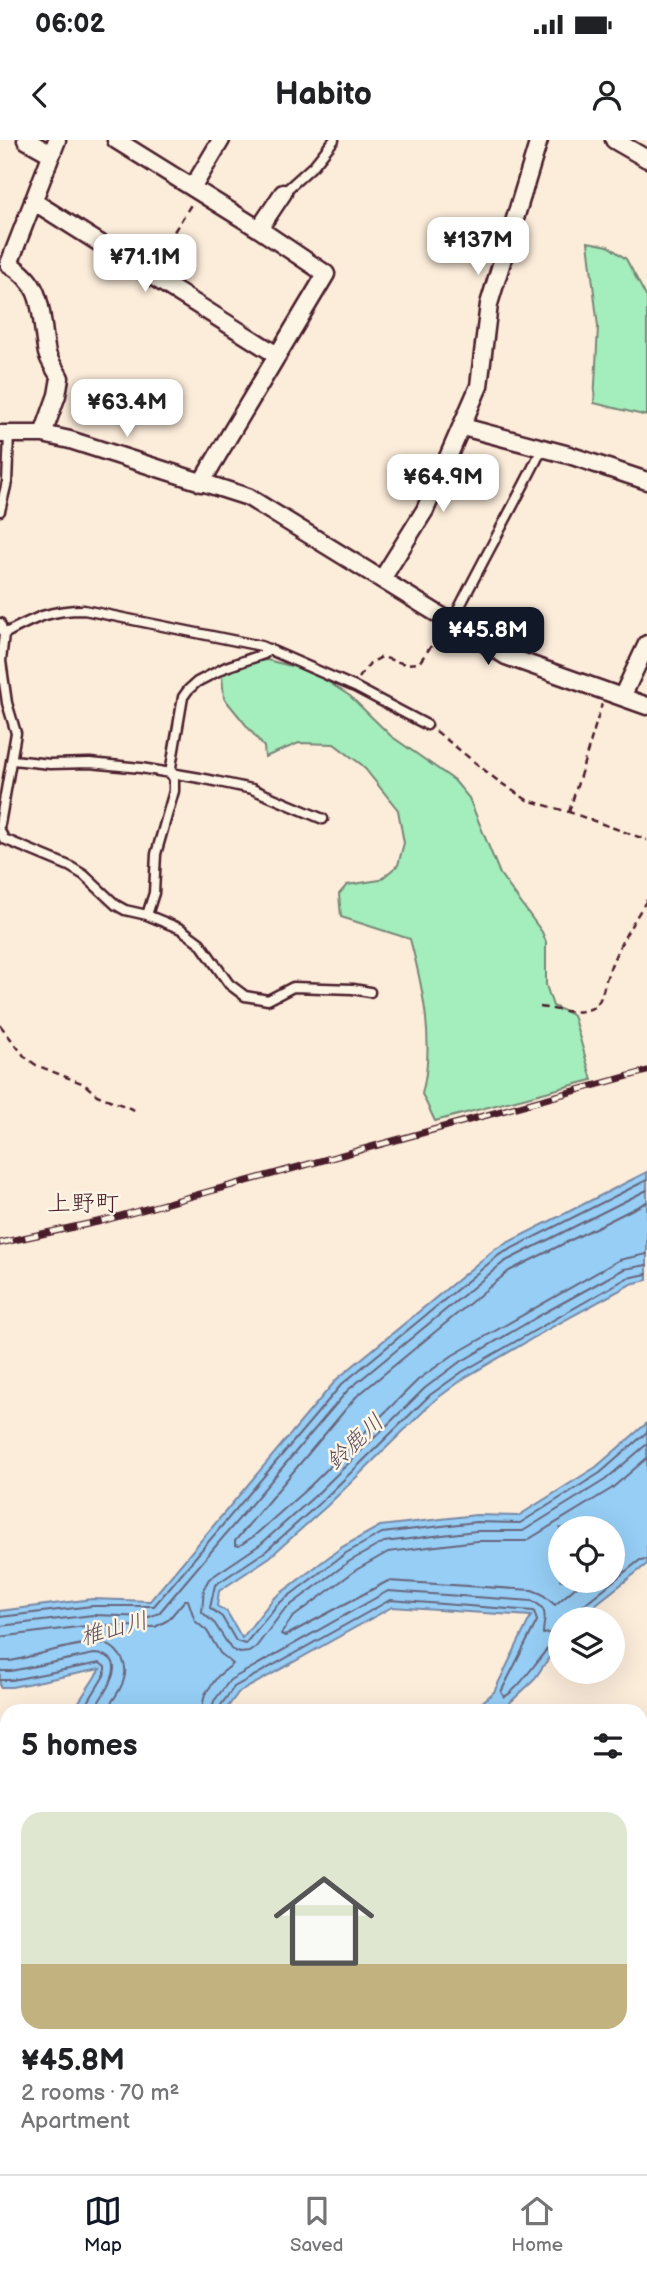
<!DOCTYPE html>
<meta charset="utf-8">
<style>
:root{--surface:#fff;--page:#f2f2f2;--text:#202124;--muted:#757577;--line:#e0e0e0;--accent:#111827}
body{margin:0;font-family:"Balsamiq Sans","Klee One",sans-serif;background:var(--page);color:var(--text);height:100vh;display:flex;flex-direction:column;font-size:26px;white-space:nowrap}
*{box-sizing:border-box;margin:0}
p{font-size:23px;color:var(--muted)}
.icon{flex:none;width:38px;height:38px;fill:none;stroke:currentColor;stroke-width:2;stroke-linecap:round;stroke-linejoin:round}
.map{position:relative;flex:1;overflow:hidden}
.drawer{position:absolute;left:0px;top:1564px;width:648px;height:471px;display:flex;flex-direction:column;background:var(--surface);border-radius:21px 21px 0 0;box-shadow:0 7px 28px #0002}
.drawer>*{flex:none}
.tools{position:absolute;left:548px;top:1376px;display:grid;gap:14px}
.tools a{display:grid;place-items:center;width:77px;height:77px;border-radius:50%;background:var(--surface);box-shadow:0 7px 28px #0002;font-size:35px}
.price{position:absolute;translate:-50% -60px;padding:0 16px;border-radius:14px;background:#fff;color:#222;font-size:23px;line-height:46px;filter:drop-shadow(0 2px 4px #0008)}
.price::after{content:'';position:absolute;left:50%;top:42px;width:21px;height:16px;margin-left:-10px;background:inherit;clip-path:polygon(0 0,100% 0,50% 100%)}
.price.current{background:var(--accent);color:#fff}
ul{padding:0;list-style:none}
li{display:grid;align-content:center;gap:14px;height:371px;padding:0 21px}
li+li{border-top:2px solid var(--line)}
li span{display:grid;place-items:center;height:217px;border-radius:21px;color:#555}
li>.icon{margin-inline-start:auto}
span .icon{width:126px;height:126px;fill:#fffc;stroke-width:1}
li b{font-size:30px}
h2{display:flex;justify-content:space-between;align-items:center;height:84px;padding:0 21px;font-size:30px}
.status{display:flex;justify-content:space-between;align-items:center;height:49px;padding:0 35px;background:var(--surface);direction:ltr}
.status svg{height:19px;fill:currentColor}
header{display:flex;justify-content:space-between;align-items:center;height:91px;padding:0 21px;background:var(--surface);font-size:32px;font-weight:700}
.tab-bar{display:flex;justify-content:space-around;align-items:center;height:98px;border-top:2px solid var(--line);background:var(--surface);font-size:19px;color:var(--muted)}
.tab-bar a{display:grid;justify-items:center;gap:4px}
.tab-bar .current{color:var(--accent)}
.map>svg:first-child{display:block}
</style>
<div class="status"><b>06:02</b><svg viewBox="0 0 49 12"><path d="M0 12V9h3v3zM5 12V6h3v6zM10 12V3h3v9zM15 12V0h3v12zM26 1h20v11H26zM47 4h2v5h-2z"/></svg></div>
<header><svg class="icon" aria-label="back" viewBox="0 0 24 24"><path d="M15 5l-7 7 7 7"/></svg>Habito<svg class="icon" aria-label="person" viewBox="0 0 24 24"><circle cx="12" cy="8" r="4"/><path d="M4 21q1-7 8-7t8 7"/></svg></header>
<div class="map">
<svg width="647" height="2034" viewBox="0 0 647 2034">
<rect width="100%" height="100%" fill="#fcecda"/>
<filter id="ink" filterUnits="userSpaceOnUse"><feTurbulence type="fractalNoise" baseFrequency=".0143" numOctaves="2"/><feDisplacementMap in="SourceGraphic" scale="14" xChannelSelector="R" yChannelSelector="G"/><feConvolveMatrix kernelMatrix="1 2 1 2 8 2 1 2 1" color-interpolation-filters="sRGB"/></filter>
<g filter="url(#ink)">
<!-- green -->
<path fill="#a4edbc" stroke="#778674" stroke-width="2" d="M588 102 608 106 626 119 647 158V276L594 263 598 187Z
M267 520 311 531 350 556 391 596 454 640 469 658 500 734 542 792 546 802V845L553 866 573 875 592 940 435 981 422 954C435 904 423 848 410 799L341 777 339 754 347 745 380 740 398 725 404 703 398 670 362 625 334 604 299 603 265 617 264 607 224 558 221 524Z"/>
<!-- water -->
<path fill="#96cef5" stroke="#7888a4" stroke-width="2" fill-rule="evenodd" d="M647 1032V1140L631 1144 552 1187 466 1237 435 1260 328 1365 270 1417 219 1451 217 1466 227 1472 242 1498 273 1459 342 1407 380 1386 476 1375 518 1376 596 1327 647 1283V1424L577 1479H560V1502L533 1541 501 1571H472L494 1552 531 1476 392 1467 238 1553 225 1571H73L100 1529 12 1547H0V1471L92 1459 150 1461 337 1239 495 1109ZM560 1388H612V1440H560Z
M7 1665V1901L0 1910V1674Z"/>
<g fill="none" stroke-linecap="round" stroke-linejoin="round">
<!-- shore -->
<path stroke="#68657c" stroke-width="2" d="M647 1062 509 1131 356 1257 235 1401V1405L239 1406 254 1396 310 1346 419 1239 453 1215 619 1120 647 1114
M647 1125 624 1129 544 1173 457 1224 425 1248 317 1354 261 1404 209 1439 204 1448 202 1472 215 1484 231 1509 240 1513 249 1512 256 1507 284 1470 350 1421 384 1402 476 1391H523L605 1340 647 1304
M647 1134 627 1138 462 1232 430 1255 323 1360 266 1411 215 1445 210 1468 222 1477 236 1501 245 1504 278 1464 346 1413 382 1393 476 1382 520 1383 600 1333 647 1292
M584 1440 555 1465 542 1454 532 1450 388 1441 285 1496 281 1494 292 1478 356 1430 388 1412 477 1401H526L611 1349 647 1318
M0 1477 92 1466H154L342 1244 499 1115 647 1040
M574 1479 577 1470 640 1420 647 1419
M0 1486 93 1475 149 1477 159 1473 348 1250 504 1122 647 1050
M0 1497 93 1485 155 1487 168 1480 185 1460H188L195 1481 207 1491 220 1513 233 1524 218 1536 205 1554 201 1572
M0 1521H10C31 1517 82 1501 100 1503 117 1505 129 1523 124 1539 121 1551 111 1562 105 1572
M0 1531H11L94 1514C135 1515 102 1556 92 1572
M0 1540H12L100 1523 105 1527V1534L82 1572
M211 1572 214 1561 230 1540 388 1451 532 1461C551 1469 543 1480 543 1494L560 1491
M220 1572 221 1565 234 1547 390 1460 534 1471 537 1481 501 1552 504 1557C524 1547 547 1501 560 1499"/>
<defs>
<path id="service" d="M283 53 314 25 334 0
M0 371 7 342 9 294
M452 482C481 423 514 366 543 307
M0 483 4 494 1 521 7 563 16 593 0 684
M4 494C35 478 49 470 84 470L261 506 355 547 427 585
M13 620 50 624 90 623 141 628 200 638 252 649 323 679
M0 691 4 699 69 726 84 735 116 765 125 770 147 775 181 789 200 803 229 844 245 856 268 860 293 847 353 849 370 852
M147 775 154 753 156 714 174 651V639L170 633 183 557 188 550 197 542 226 527 264 514 270 509
M630 2034 632 2028"/>
<path id="minor" d="M26 0 51 14
M116 0 259 89 326 134 201 343
M614 0 647 19
M193 47 221 0
M33 61 277 215
M259 89 283 53
M463 287 569 315 647 341
M0 294H43L70 300 248 357 506 516 647 566
M43 294 57 255 60 238C56 230 49 221 47 213 39 175 47 147 9 124L57 0
M382 439 425 370 479 246 489 164 539 0
M622 557 647 504
M640 1662 647 1659
M640 1984 647 1985
M129 2034 133 2028
M443 2034 444 2028
M583 2034 586 2028"/>
</defs>
<!-- service casing -->
<use href="#service" stroke="#4a1f2b" stroke-width="13"/>
<!-- minor casing -->
<use href="#minor" stroke="#4a1f2b" stroke-width="21"/>
<!-- path -->
<path stroke="#4a1f2b" stroke-width="2.5" stroke-dasharray="7 5" stroke-linecap="butt" d="M155 122 192 63
M359 538 370 523 382 517 405 524 419 523 441 492
M436 591 498 641 527 660 569 672 647 700
M569 672 602 564
M540 867C556 869 579 876 594 867 603 860 603 847 607 837 616 809 631 785 647 760
M0 885 25 917 36 925 84 944 97 955 137 971
M640 1591 647 1589
M640 1719 647 1716
M95 2034 100 2028
M230 2034 232 2028"/>
<!-- service -->
<use href="#service" stroke="#fcf5e5" stroke-width="8"/>
<!-- minor -->
<use href="#minor" stroke="#fcf5e5" stroke-width="16"/>
<defs>
<path id="rail" d="M0 1103 102 1081 647 931"/>
</defs>
<!-- rail casing -->
<use href="#rail" stroke="#4a1f2b" stroke-width="7"/>
<!-- rail -->
<use href="#rail" stroke="#fcf5e5" stroke-width="4.5" stroke-dasharray="13" stroke-linecap="butt"/>
</g>
</g>
<g text-anchor="middle" dominant-baseline="central" stroke-width="5" stroke-linejoin="round" paint-order="stroke">
<!-- water labels -->
<g font-size="23" font-style="italic" fill="#5d4b5e" stroke="#fcf5e5">
<text transform="translate(355 1302) rotate(-43)">鈴鹿川</text>
<text transform="translate(114 1489) rotate(-15)">椎山川</text>
</g>
<!-- quarter labels -->
<g font-size="24" fill="#4a1f2b" stroke="#fcf5e5">
<text x="83" y="1063">上野町</text>
</g>
</g>
</svg>
<div class="tools">
<a><svg class="icon" aria-label="locate" viewBox="0 0 24 24"><circle cx="12" cy="12" r="6"/><path d="M12 2v4M12 18v4M2 12h4M18 12h4"/></svg></a>
<a><svg class="icon" aria-label="layers" viewBox="0 0 24 24"><path d="M12 4l9 5-9 5-9-5zM3 14l9 5 9-5"/></svg></a>
</div>
<b class="price" style="left:478px;top:137px">¥137M</b>
<b class="price" style="left:145px;top:154px">¥71.1M</b>
<b class="price" style="left:127px;top:299px">¥63.4M</b>
<b class="price" style="left:443px;top:374px">¥64.9M</b>
<b class="price current" style="left:488px;top:527px">¥45.8M</b>
<section class="drawer">
<h2>5 homes<svg class="icon" aria-label="filters" viewBox="0 0 24 24"><path d="M4 7h16M4 17h16"/><circle cx="9" cy="7" r="2"/><circle cx="15" cy="17" r="2"/></svg></h2>
<ul>
<li><span style="background:linear-gradient(#dfe7d0 70%,#c2b280 0)"><svg class="icon" aria-label="home" viewBox="0 0 24 24"><path d="M3 11l9-7 9 7M6 9v11h12V9"/></svg></span><div><b>¥45.8M</b><p>2 rooms · 70 m²</p><p>Apartment</p></div></li>
</ul>
</section>
</div>
<nav class="tab-bar">
<a class="current"><svg class="icon" aria-label="map" viewBox="0 0 24 24"><path d="M3 6l6-2 6 2 6-2v14l-6 2-6-2-6 2zM9 4v14M15 6v14"/></svg>Map</a>
<a><svg class="icon" aria-label="saved" viewBox="0 0 24 24"><path d="M7 4h10v16l-5-4-5 4z"/></svg>Saved</a>
<a><svg class="icon" aria-label="home" viewBox="0 0 24 24"><path d="M3 11l9-7 9 7M6 9v11h12V9"/></svg>Home</a>
</nav>
